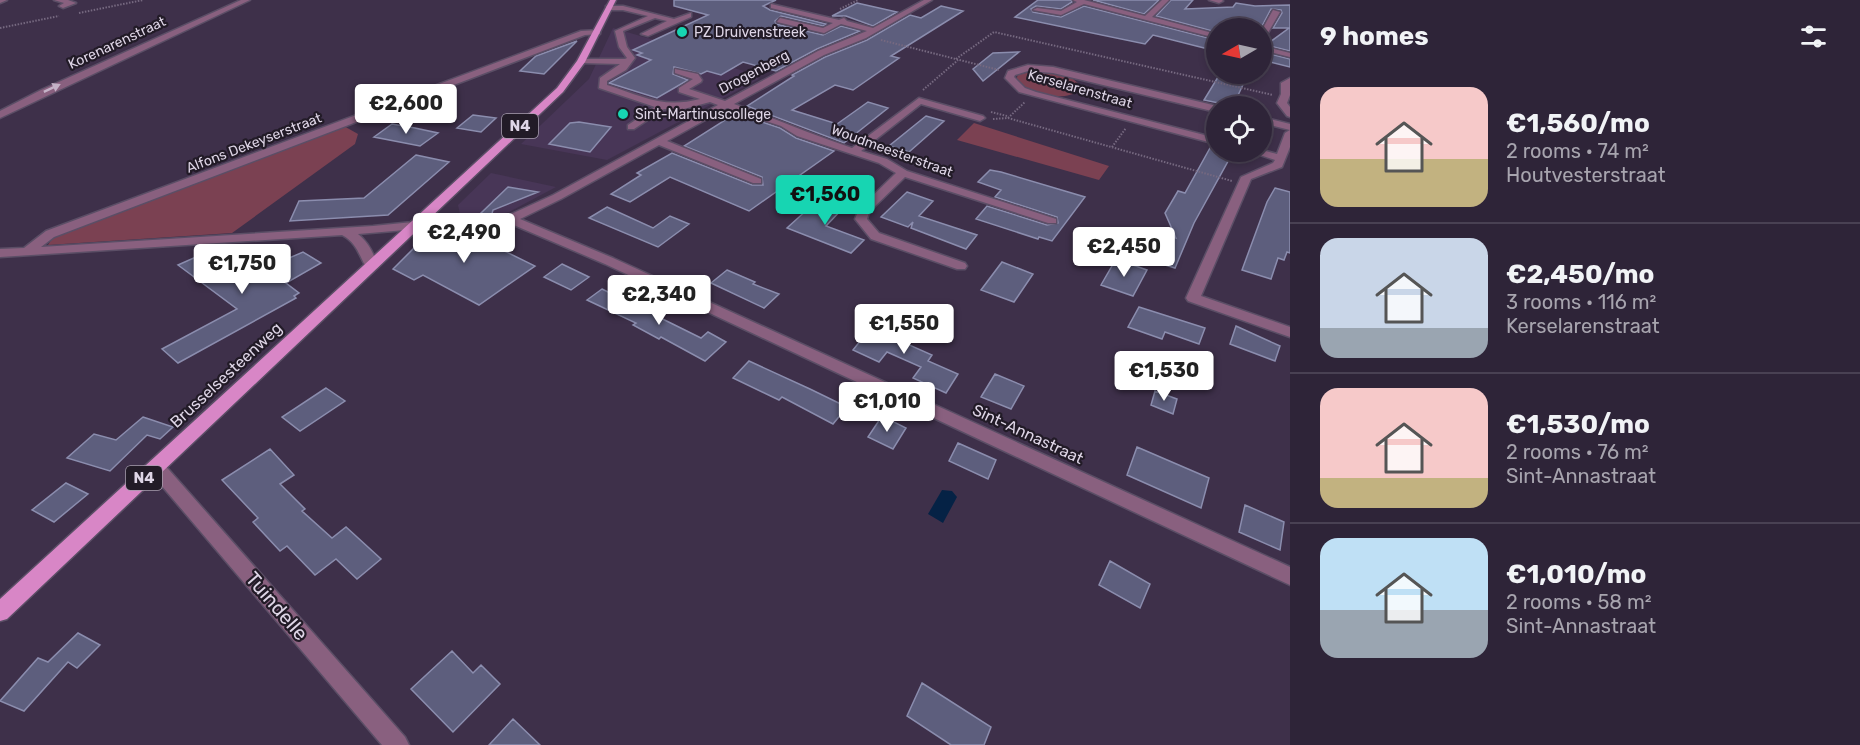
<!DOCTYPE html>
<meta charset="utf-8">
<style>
:root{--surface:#2e2438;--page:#3a3043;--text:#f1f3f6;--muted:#a7a4ae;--line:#494153;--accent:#17d5b2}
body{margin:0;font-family:Rubik,sans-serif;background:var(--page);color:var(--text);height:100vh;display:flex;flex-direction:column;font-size:22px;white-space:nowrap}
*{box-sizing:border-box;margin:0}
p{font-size:20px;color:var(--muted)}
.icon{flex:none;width:33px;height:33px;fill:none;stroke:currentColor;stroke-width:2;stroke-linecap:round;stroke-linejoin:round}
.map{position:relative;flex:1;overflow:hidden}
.drawer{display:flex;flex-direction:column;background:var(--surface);width:570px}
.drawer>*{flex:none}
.needle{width:39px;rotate:261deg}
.tools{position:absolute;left:1206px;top:18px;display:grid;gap:12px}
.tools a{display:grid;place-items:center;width:66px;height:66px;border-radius:50%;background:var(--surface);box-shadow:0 3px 9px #0003,0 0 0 2px var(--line);font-size:30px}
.price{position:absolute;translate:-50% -51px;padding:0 14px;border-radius:6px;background:#fff;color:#222;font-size:20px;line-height:39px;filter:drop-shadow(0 2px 3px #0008)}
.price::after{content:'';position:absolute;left:50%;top:36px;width:18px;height:14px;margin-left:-9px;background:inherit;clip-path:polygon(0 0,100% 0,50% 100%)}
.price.current{background:var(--accent);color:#111}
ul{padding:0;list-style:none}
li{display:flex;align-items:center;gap:18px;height:150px;padding:0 30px}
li+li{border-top:2px solid var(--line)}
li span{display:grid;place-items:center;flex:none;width:168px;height:120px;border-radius:18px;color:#555}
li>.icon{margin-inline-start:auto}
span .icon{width:72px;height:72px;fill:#fffc;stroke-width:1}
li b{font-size:26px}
h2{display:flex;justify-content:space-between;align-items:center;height:72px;padding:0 30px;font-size:26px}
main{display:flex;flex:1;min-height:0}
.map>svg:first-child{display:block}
</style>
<main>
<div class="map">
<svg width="1290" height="745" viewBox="0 0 1290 745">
<rect width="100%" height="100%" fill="#3e304a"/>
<!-- built -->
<path fill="#483657" d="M613 28 661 42 665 48 751 73 759 79 607 160 521 144 589 79Z
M491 173 556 187 509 212 494 216 460 214 458 205Z"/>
<!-- green -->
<path fill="#7b4152" d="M1043 71 1072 78 1081 86 1080 90C1064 103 1030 94 1016 81L1018 74Z
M974 123 1109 166 1099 180 957 140Z
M342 125 358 134 355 144 232 233 48 245 55 234Z"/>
<!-- water -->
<path fill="#052245" d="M942 490 952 491 957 497 943 523 928 514Z"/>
<!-- building -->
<path fill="#5d5e7d" stroke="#8b8dae" stroke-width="1.5" d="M674 0H776L763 6 770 10 826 24 823 26 781 16 775 21 776 24 823 35 841 26 860 31 817 49 776 71 743 62 721 75 707 71 701 74 674 67 673 74 688 80 657 98 609 83 651 60 637 55 642 53 633 50 708 15 674 6Z
M1038 0H1071L1072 2 1061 9 1036 6 1031 9 1033 12 1061 17 1084 6 1216 40V51L1153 35 1145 44 1015 17Z
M1093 0H1159L1144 14Z
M1171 0H1193L1185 9 1233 7 1236 3 1255 6 1290 5V51L1266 45 1289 28H1273L1282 13 1281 10 1271 9 1261 28 1242 24 1235 28H1216V32L1156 16Z
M857 3 897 12 873 26 846 16H832Z
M941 6 963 11 891 56 899 58 853 90 835 85 792 110 837 124 868 102 888 108 844 143 747 106 794 76 792 75 825 57 867 40 910 15 921 18Z
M577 41 544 74 520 71 536 56Z
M1019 52 983 81 973 69 993 53Z
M1262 52 1290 59V67L1262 60Z
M1223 74H1248L1233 106 1204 100 1218 77Z
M736 113 780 128 796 138 834 151 749 211 670 177 630 202 611 194 641 175 637 173 672 153 752 185H763L762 177 684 146Z
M473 115 496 118 481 132 457 128Z
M926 116 944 121 909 152 889 146Z
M579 122 611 127 590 152 549 144 570 123Z
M392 124 415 128 438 133 420 146 374 137Z
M1210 148 1216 152 1232 154 1194 223 1175 268 1149 260 1162 234 1176 238 1165 213 1178 191 1185 193Z
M416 155 449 162 388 215 290 221 299 201 364 198Z
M990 170 1001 172 1085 197 1052 241 1039 237 1038 239 976 219 987 206 1047 225 1058 223 1057 217 995 197 1001 190 978 182Z
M508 187 538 192 493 210 491 217 478 216Z
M1275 188 1290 192V253L1287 252 1284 260 1278 258 1271 279 1242 270 1267 202Z
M907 192 933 201 919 216 977 235 966 249 911 228 913 222 908 227 881 217Z
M820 198 844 207 826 226 864 240 851 253 787 228Z
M607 207 653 228 670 216 689 224 658 247 589 218Z
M466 229H488L484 241 535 266 479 305 423 275 414 280 393 269 430 232Z
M272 249 287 259 303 252 321 263 286 283 299 293 294 296 296 298 178 363 162 349 237 309 178 265 198 256 222 274Z
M1116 259 1147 270 1133 296 1101 285Z
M1002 262 1033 274 1014 302 981 290Z
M562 264 589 277 571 290 544 277Z
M727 270 755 282 753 284 779 294 764 308 711 283Z
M602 289 701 338 708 332 726 342 705 361 661 337 659 339 633 325 636 323 587 300Z
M1139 307 1205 328 1199 344 1165 332 1162 339 1128 327Z
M875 322 911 337 907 344 932 355 928 361 958 374 946 393 913 378 921 367 887 352 879 362 853 350 861 340 866 326 871 328Z
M1236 326 1280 346 1275 361 1230 344Z
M749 361 810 389 847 407 833 424 782 397 779 400 733 378Z
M995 374 1024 386 1011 409 981 397Z
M326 388 345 401 300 431 282 417Z
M1155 391 1177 399 1173 414 1151 405Z
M882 416 906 428 893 449 868 437Z
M143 417 173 427 160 439 147 435 110 471 67 458 94 434 116 440Z
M958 443 996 460 988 479 949 461Z
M1137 447 1209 478 1201 508 1127 475Z
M270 449 294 475 280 484 305 509 302 511 332 538 346 527 381 559 357 579 336 559 315 575 287 546 280 551 253 522 258 518 222 480Z
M66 483 88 494 54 522 32 510Z
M1245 505 1284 522 1280 550 1239 532Z
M1110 561 1150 584 1140 608 1099 585Z
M78 633 100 645 77 668 68 662 24 711 0 701 38 658 48 662Z
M452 651 473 673 481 665 500 684 453 732 411 689Z
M922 683 991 727 984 745H951L907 716Z
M513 719 540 745H489Z"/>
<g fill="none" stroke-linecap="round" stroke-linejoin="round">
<defs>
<path id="minor" d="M0 0H7L0 3Z
M54 0H68L76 3 63 8 59 6 64 3Z
M241 0H250L0 118V111L41 90Z
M924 0H932L866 38 824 55 734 104C774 118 812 135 852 148L919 98 983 116 985 118 980 121 921 104 861 151 887 159 907 171 1056 219V223H1048L905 177 869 212 867 219 879 233 965 263 967 266 965 269H957L871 239 855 219 859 209 896 173 879 163 797 136 781 126 727 108 667 141 761 179V183H753L659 145 561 199 520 219 613 258 1290 567V585L605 264 509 223 491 227 453 226 358 234C369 243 374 254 378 267L372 271C360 267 362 245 342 235L0 257V249L24 248 46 231 581 31 600 30V34L585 35 54 237 41 247 373 226 453 218 491 219 507 216 553 195 718 105 710 102 680 110 664 109 634 129H628V125L655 107 599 88 600 78 620 64 582 63 578 61 582 59H625L627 58 619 47 615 31 648 16 623 10H609L606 6H623L674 19 691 13V17L648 36 641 34 667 21 655 18 623 31 627 47 635 58 626 70 607 81V85C642 96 663 109 700 99L679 92V88L693 79 675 73V69L698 74 702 80 701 82 689 89 725 101 818 51 867 31 841 24 824 33 777 22 780 18 823 28 833 23 771 8V4L839 20 844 18 847 21 873 28Z
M1073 0H1084L1145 16 1162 0H1169L1152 17 1216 34V38L1084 4 1061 15 1033 10 1037 8 1061 11 1077 2Z
M1209 0H1222L1223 1 1219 3Z
M1273 10 1280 12 1265 38H1262V30Z
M1262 46 1290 53V57L1262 50Z
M1028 65 1053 67 1217 106 1216 112 1053 73 1028 71 1015 75 1014 77 1025 88 1036 92 1216 138V144L1019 92 1005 78 1008 71Z
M1290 78V95L1287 103 1290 107V117L1287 116 1277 103 1281 94V83Z
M1262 117 1290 124V130L1262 123Z
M1290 130V147L1282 167 1251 179 1201 296 1290 327V337L1188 301 1186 298 1241 177 1273 163 1275 160 1251 152 1262 150 1277 154 1285 133Z
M156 460 162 462 405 737 409 745H382L150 472 147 467 150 462Z"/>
<path id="major" d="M610 0H616L585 62 563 92 7 619 0 621V599L557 88 577 61Z"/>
</defs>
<!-- minor casing -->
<use href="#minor" stroke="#5b4e66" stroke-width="3"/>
<!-- major casing -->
<use href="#major" stroke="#5b4e66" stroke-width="3"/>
<!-- path -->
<path stroke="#766980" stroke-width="2" stroke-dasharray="1.5 1.5" stroke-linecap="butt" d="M840 9 858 0
M79 13 143 0
M0 28 59 16
M881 40 999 70
M956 59 994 32 1273 95
M923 90 958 60
M991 112 1007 116
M1008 118 1025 102
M993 119 1008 118 1232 181
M1112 147 1126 128"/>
<!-- minor -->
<use href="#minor" fill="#89607f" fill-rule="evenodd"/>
<!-- major -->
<use href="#major" fill="#d886c6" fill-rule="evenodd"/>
</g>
<!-- one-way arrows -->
<defs><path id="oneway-solid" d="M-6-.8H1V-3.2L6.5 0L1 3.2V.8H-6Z" transform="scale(1.5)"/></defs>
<use fill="#c4b2c7" href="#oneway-solid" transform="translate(52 88) rotate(-25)"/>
<!-- markers -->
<g fill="#17d5b2" stroke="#221b27" stroke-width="2">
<circle cx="682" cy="32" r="6"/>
<circle cx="623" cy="114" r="6"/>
</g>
<g text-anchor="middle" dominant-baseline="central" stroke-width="4.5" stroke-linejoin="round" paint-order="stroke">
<!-- far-poi labels -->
<g font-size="14" fill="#ded5e6" stroke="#221b27" text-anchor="start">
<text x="694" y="32">PZ Druivenstreek</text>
<text x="635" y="114">Sint-Martinuscollege</text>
</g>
<!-- far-street labels -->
<g font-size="14" fill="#ded5e6" stroke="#221b27">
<text transform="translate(117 43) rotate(-25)">Korenarenstraat</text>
<text transform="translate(754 72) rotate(-28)">Drogenberg</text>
<text transform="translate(1080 89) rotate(16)">Kerselarenstraat</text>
<text transform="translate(254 143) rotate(-21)">Alfons Dekeyserstraat</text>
<text transform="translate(892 151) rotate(20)">Woudmeesterstraat</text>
</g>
<!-- shield labels -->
<g fill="#221b27" stroke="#a69dad" stroke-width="1.5">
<rect x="502" y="114" width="36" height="24" rx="4.5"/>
<rect x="126" y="466" width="36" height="24" rx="4.5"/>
</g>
<g font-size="15" font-weight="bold" fill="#ded5e6">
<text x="520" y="126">N4</text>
<text x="144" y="478">N4</text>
</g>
<!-- street labels -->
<g font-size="16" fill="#ded5e6" stroke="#221b27">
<text transform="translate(226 375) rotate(-43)">Brusselsesteenweg</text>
<text transform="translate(1028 434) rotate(25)">Sint-Annastraat</text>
</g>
<!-- near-street labels -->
<g font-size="20" fill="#ded5e6" stroke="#221b27">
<text transform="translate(277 606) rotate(49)">Tuindelle</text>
</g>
</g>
</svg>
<div class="tools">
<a><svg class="needle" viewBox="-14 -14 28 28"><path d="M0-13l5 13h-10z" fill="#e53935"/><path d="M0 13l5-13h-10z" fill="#a7a4ae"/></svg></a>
<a><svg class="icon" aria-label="locate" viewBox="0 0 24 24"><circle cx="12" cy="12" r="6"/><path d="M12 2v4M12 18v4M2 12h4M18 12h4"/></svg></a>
</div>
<b class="price" style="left:406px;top:135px">€2,600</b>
<b class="price current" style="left:825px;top:226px">€1,560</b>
<b class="price" style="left:464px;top:264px">€2,490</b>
<b class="price" style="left:1124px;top:278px">€2,450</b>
<b class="price" style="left:242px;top:295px">€1,750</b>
<b class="price" style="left:659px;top:326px">€2,340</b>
<b class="price" style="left:904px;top:355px">€1,550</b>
<b class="price" style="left:1164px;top:402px">€1,530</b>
<b class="price" style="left:887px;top:433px">€1,010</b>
</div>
<section class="drawer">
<h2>9 homes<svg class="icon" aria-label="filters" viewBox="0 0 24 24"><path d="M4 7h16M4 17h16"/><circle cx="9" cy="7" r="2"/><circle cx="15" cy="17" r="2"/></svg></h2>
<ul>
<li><span style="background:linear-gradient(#f6c9c9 60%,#c2b280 0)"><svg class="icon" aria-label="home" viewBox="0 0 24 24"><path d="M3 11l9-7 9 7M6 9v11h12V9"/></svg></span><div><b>€1,560/mo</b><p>2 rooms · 74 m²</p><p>Houtvesterstraat</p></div></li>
<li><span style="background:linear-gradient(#c9d6e8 75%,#9aa5b1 0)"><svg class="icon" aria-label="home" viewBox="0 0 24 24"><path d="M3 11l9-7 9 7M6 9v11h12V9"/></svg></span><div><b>€2,450/mo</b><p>3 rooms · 116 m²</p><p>Kerselarenstraat</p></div></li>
<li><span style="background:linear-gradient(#f6c9c9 75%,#c2b280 0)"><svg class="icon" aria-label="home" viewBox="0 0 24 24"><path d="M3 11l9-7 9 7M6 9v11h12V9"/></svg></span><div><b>€1,530/mo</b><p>2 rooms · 76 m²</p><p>Sint-Annastraat</p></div></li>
<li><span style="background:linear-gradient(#bfe0f5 60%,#9aa5b1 0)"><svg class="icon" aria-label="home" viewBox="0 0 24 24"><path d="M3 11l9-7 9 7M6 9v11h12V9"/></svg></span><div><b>€1,010/mo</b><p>2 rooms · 58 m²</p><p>Sint-Annastraat</p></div></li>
</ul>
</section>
</main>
